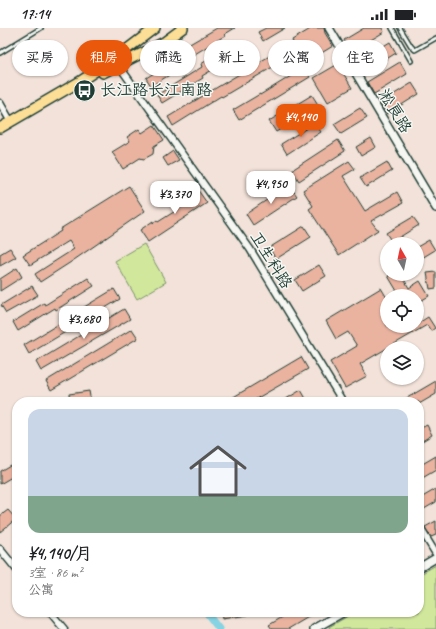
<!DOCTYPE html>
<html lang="zh">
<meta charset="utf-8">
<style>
:root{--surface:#fff;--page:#f6f6f6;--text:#202124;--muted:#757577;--accent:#ea580c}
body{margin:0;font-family:Caveat,"LXGW WenKai TC",sans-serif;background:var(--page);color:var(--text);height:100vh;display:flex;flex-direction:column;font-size:15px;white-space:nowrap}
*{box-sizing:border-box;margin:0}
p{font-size:13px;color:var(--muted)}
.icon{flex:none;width:22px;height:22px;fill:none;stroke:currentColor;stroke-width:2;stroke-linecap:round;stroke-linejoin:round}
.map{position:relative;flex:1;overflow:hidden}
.drawer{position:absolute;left:12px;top:369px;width:412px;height:220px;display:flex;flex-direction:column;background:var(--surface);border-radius:16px;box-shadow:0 1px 3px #0004}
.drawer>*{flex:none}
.top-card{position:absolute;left:12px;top:12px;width:412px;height:36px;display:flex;gap:8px}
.needle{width:26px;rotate:351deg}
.buttons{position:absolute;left:380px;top:209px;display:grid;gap:8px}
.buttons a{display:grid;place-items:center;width:44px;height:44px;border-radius:50%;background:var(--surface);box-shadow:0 1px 3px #0004;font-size:20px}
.price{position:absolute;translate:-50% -34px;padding:0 9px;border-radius:8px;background:#fff;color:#222;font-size:13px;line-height:26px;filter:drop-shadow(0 1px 2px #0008)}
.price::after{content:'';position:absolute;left:50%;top:24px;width:12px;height:9px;margin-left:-6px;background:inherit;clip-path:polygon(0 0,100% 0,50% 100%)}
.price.active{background:var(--accent);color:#fff}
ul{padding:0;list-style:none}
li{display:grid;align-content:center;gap:8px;height:212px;padding:0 16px}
li span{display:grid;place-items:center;height:124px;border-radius:12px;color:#555}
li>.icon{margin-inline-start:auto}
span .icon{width:72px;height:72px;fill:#fffc;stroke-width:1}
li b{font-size:17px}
.tag{padding:0 14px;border-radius:18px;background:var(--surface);box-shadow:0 1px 3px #0004;font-size:14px;line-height:36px}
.tag.active{background:var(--accent);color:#fff}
.status{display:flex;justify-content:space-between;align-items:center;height:28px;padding:0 20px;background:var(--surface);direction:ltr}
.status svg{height:11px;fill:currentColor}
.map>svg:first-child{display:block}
</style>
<div class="status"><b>17:14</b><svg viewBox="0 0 49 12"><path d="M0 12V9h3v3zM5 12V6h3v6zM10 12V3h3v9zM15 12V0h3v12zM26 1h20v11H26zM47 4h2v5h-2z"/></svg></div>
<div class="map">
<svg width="436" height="601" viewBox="0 0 436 601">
<rect width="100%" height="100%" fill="#f2e2d9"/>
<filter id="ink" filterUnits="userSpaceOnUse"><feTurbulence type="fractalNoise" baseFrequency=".025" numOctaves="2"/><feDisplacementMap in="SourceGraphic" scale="8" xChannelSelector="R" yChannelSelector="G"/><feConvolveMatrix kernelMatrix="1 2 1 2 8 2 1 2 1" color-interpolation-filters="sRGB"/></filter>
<g filter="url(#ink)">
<!-- green -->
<path fill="#d1e79c" stroke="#789268" d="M144 216 166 254 137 271 115 233Z
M436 537V601H330L329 599 355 584H419V547Z"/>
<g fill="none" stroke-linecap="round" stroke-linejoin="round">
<!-- canal -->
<path stroke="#85d3e3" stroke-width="7" d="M206 584 219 601"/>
</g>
<!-- building -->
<path fill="#eab3a0" stroke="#1f3d34" d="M217 0H235L225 6 226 7 190 29 193 33 151 58 146 50 191 22 188 17Z
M266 0H285L263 13 258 4Z
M312 0H324L325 5 333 18 305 35 298 24 222 69 221 68 173 98 168 89 216 60 293 14 292 12Z
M364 0H382L384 4 351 24 344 12Z
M390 14 396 25 364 45 357 34Z
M234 16 239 26 202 48 203 50 162 75 157 67 202 39 201 36Z
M400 34 407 46 374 66 367 54Z
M338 36 352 60 328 74 314 50Z
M304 40 310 49 239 92 233 82 260 66V67Z
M412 55 419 66 387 86 380 75Z
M312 67 319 78 276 104 269 93Z
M360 80 367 90 341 106 334 96Z
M315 95 321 104 287 126 281 116Z
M154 97 164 112 154 118 153 126 144 131 140 130 123 141 112 124 130 113 127 109 139 101 142 105Z
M371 110 376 119 361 128 356 119Z
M338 112 345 123 299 153 292 142Z
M173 123 179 132 168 138 163 130Z
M349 133 355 141 343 148 365 183 397 164 403 175 371 193 378 202 339 227 309 181 313 178 303 162Z
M387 134 392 143 366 159 360 150Z
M289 157 297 168 253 197 246 186Z
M129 158 145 183 71 234 40 254 35 246 74 221 69 213 30 237 23 227 61 203 60 201Z
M195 158 207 175 148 214 140 202 153 193V195L157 192 158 194 180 180 177 176 186 171 185 169 191 166 188 163Z
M413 189 419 197 392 214 386 205Z
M304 198 311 209 276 231 269 220Z
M429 212 435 222 417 233V219Z
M10 220 16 229 0 238V226Z
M319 237 326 248 302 263 295 252Z
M17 240 22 249 0 263V251Z
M436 244V260L430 261 427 245Z
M391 246H401L409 260 420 253 429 268 417 275V268H400L388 248Z
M88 250 94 258 56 282 55 280 18 303 13 294 44 275 45 277Z
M32 258 38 267 6 285 1 277Z
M381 260 387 270V281L382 284 387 293V298H390L392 300 395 298H417V296L428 289 435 300 431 303 427 297 360 336 367 348 345 360 330 334 357 318 348 304 336 311 326 293Z
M114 261 120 271 29 326 24 317 62 294 61 293Z
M124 281 130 291 41 343 36 334Z
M132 301 138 310 51 362 46 353Z
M301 329 308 341 261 368 251 374H225Z
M436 353V366L419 376V374H400Z
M301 362 308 374H281Z
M89 363 91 374H70L69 366Z
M427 397 432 407 419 415V401Z
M436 428V442L419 452V438Z
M17 433V446L0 456V443Z
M436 461V474L419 484V471Z
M8 482 16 491 0 504V488Z
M436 493V507L431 509 425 499Z
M221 584H248V587L222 591Z
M291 584H317L288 601H272L269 597Z"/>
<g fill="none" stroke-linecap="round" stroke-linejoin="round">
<defs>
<path id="service" d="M392 0 411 33
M400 0 411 18 415 22 436 10
M0 25 41 0"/>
<path id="minor" d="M117 35 250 221 343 374
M0 75 11 94
M419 498 436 526
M0 521 17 542
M50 584 64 601"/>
<path id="tertiary" d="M329 0 436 180
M419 540 436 530
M314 601 344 584"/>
<path id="primary" d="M103 45 164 14 183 0
M0 100 79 54 114 31 155 0"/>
</defs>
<!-- service casing -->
<use href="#service" stroke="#1f3d34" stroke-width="6"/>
<!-- minor casing -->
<use href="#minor" stroke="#1f3d34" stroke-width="9"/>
<!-- tertiary casing -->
<use href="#tertiary" stroke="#1f3d34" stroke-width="10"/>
<!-- primary casing -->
<use href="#primary" stroke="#1f3d34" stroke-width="12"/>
<!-- service -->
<use href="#service" stroke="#f6f6f2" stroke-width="3"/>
<!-- minor -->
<use href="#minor" stroke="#f6f6f2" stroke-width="6"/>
<!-- tertiary -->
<use href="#tertiary" stroke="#f6f6f2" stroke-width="7"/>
<!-- primary -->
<use href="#primary" stroke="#fcde96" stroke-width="9"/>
</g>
</g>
<!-- icons -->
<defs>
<symbol id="bus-disc" viewBox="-11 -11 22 22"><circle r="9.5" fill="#1f3d34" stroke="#f6f6f2"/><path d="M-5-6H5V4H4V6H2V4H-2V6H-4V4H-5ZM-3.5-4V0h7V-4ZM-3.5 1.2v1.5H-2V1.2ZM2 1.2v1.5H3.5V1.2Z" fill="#fff"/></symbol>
</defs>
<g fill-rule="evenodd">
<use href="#bus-disc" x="72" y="50" width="25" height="25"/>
</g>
<g text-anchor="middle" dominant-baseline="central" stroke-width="3" stroke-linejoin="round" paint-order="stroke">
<!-- poi labels -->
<g font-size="16" fill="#1f3d34" stroke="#f6f6f2" text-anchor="start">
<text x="100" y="62">长江路长江南路</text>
</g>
<!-- street labels -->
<g font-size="16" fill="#1f3d34" stroke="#f6f6f2">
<text transform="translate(395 83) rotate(59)">淞良路</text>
<text transform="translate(271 232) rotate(58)">卫生科路</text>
</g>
</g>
</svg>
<div class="buttons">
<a><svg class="needle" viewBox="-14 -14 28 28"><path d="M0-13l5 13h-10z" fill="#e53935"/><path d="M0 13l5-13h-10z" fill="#757577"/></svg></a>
<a><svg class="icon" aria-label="locate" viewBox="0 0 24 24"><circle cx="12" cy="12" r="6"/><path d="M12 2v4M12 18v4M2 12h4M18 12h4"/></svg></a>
<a><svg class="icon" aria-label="layers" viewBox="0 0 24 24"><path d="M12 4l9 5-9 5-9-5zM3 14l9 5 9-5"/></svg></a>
</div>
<b class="price active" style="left:301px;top:110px">¥4,140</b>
<b class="price" style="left:271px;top:177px">¥4,950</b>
<b class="price" style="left:175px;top:187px">¥3,370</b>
<b class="price" style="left:84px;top:312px">¥3,680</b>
<div class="top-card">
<a class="tag">买房</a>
<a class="tag active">租房</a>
<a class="tag">筛选</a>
<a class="tag">新上</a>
<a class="tag">公寓</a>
<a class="tag">住宅</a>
</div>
<section class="drawer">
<ul>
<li><span style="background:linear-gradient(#c9d6e8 70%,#7fa58c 0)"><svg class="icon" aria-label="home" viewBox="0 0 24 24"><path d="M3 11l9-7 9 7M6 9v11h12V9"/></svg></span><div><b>¥4,140/月</b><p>3室 · 86 m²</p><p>公寓</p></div></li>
</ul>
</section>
</div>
